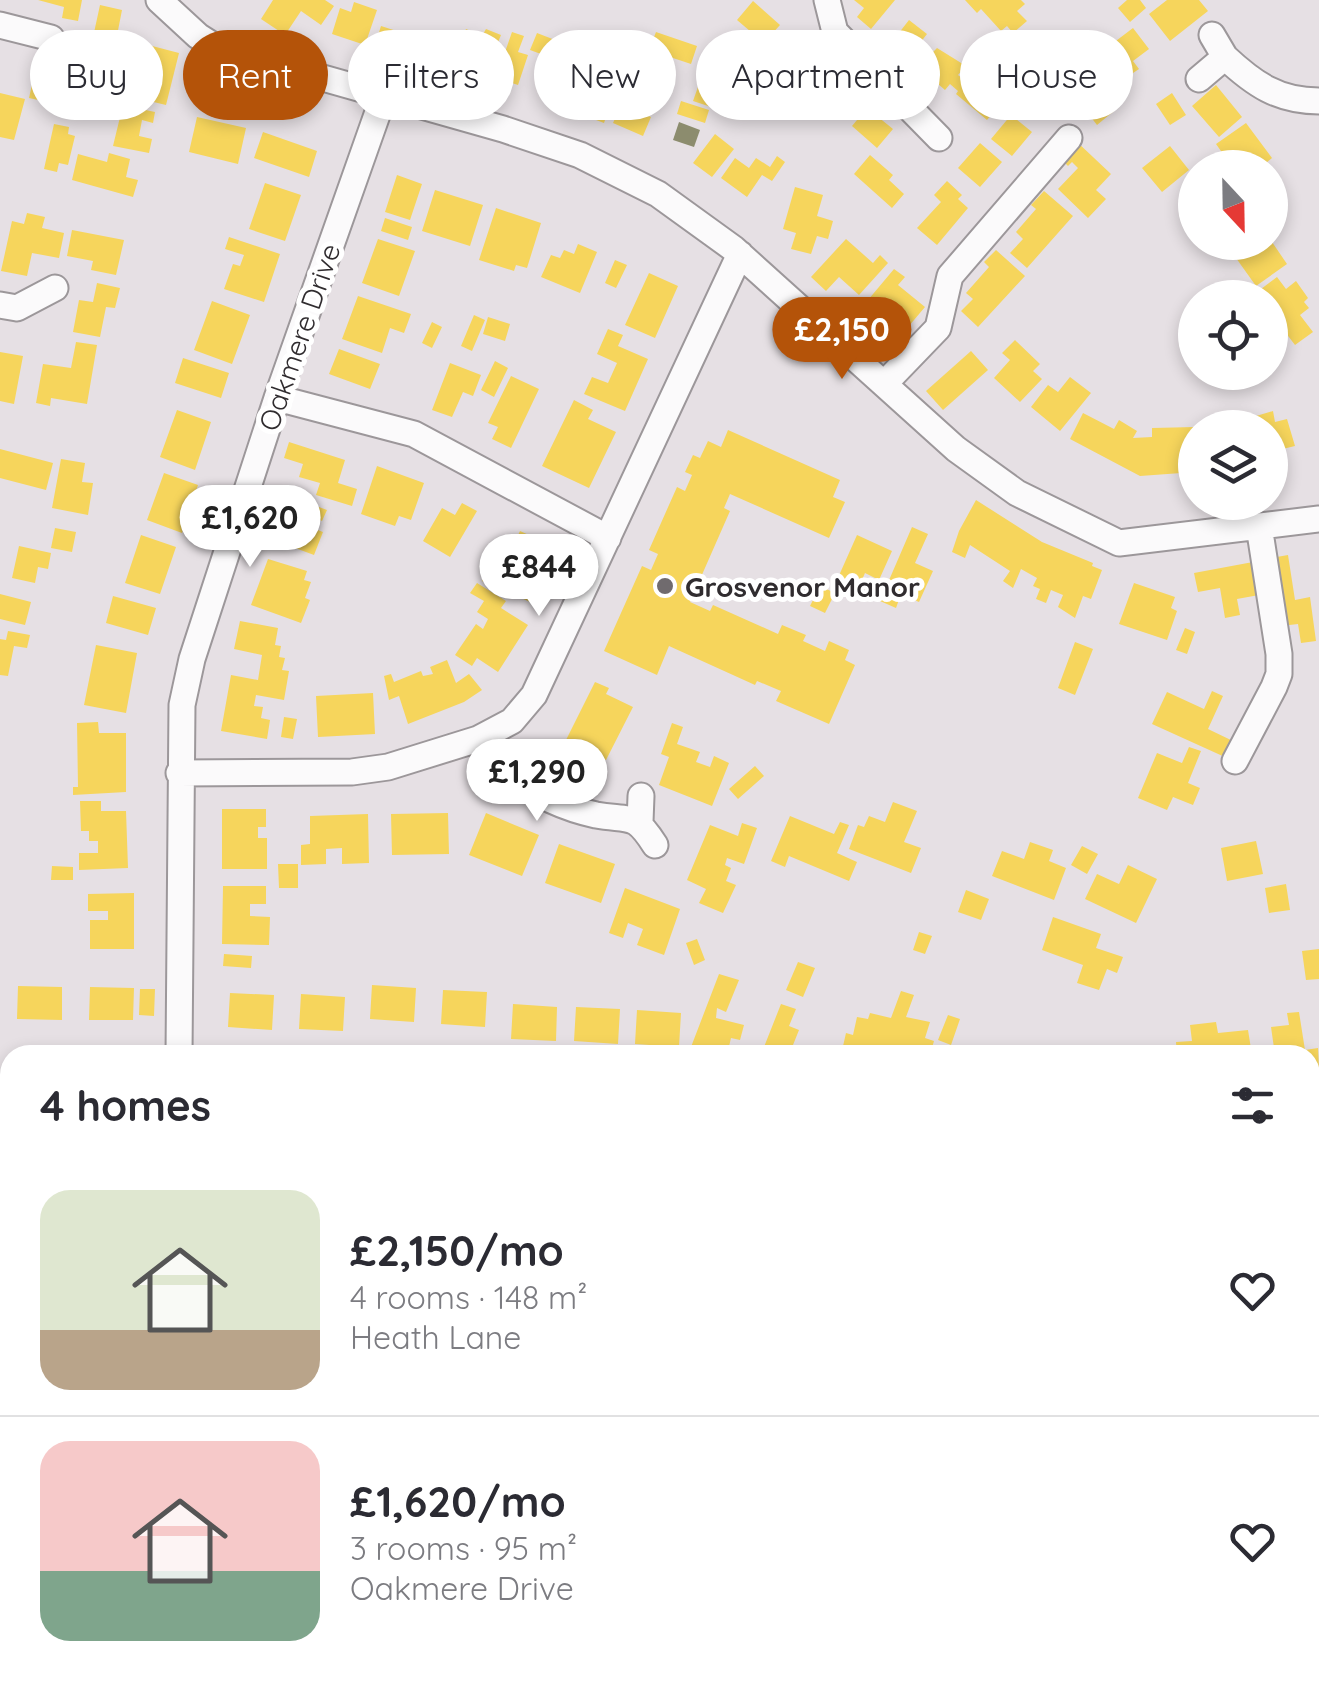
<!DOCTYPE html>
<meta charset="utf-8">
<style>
:root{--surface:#fff;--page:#f7f7f7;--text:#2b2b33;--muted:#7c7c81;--line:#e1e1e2;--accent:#b45309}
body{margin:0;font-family:Quicksand,sans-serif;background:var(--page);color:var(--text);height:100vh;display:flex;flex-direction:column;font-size:38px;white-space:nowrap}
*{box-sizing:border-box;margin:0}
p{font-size:32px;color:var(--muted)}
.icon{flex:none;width:55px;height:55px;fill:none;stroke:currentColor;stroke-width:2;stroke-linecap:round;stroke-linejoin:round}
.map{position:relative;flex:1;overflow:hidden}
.sheet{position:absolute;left:0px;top:1045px;width:1320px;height:642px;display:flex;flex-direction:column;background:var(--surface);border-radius:30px 30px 0 0;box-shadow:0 5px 15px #0003}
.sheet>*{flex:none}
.banner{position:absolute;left:30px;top:30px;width:1260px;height:90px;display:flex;gap:20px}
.needle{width:65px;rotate:158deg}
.fabs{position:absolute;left:1178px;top:150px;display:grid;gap:20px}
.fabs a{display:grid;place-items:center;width:110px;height:110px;border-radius:50%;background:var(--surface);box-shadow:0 5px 15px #0003;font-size:50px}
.price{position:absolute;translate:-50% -85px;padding:0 22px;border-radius:35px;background:#fff;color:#222;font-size:32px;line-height:65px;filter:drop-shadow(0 2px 5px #0008)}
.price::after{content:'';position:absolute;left:50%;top:60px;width:30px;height:22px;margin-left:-15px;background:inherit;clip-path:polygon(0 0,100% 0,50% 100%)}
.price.current{background:var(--accent);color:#fff}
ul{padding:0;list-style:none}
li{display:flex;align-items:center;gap:30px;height:250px;padding:0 40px}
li+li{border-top:2px solid var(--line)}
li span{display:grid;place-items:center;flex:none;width:280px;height:200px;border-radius:30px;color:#555}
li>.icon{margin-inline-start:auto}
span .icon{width:120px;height:120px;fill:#fffc;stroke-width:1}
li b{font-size:42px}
h2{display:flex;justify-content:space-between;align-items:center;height:120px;padding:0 40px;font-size:42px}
.tag{padding:0 35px;border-radius:45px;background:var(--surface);box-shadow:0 5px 15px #0003;font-size:35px;line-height:90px}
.tag.current{background:var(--accent);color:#fff}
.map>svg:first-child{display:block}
</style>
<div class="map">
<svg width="1319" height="1687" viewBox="0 0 1319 1687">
<rect width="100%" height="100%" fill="#e6e0e4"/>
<!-- built -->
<path fill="#ded2da" d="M1319 1120V1607L1310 1608V1122Z"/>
<!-- homes -->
<path fill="#f6d55c" d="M38 0H82L78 21 62 18 64 7Z
M273 0H325L334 6 321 25 301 11 285 35 261 19Z
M854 0H895L871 29 857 17 864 8Z
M965 0H1021L1025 4 1017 11 1027 21 1013 33 1007 26 1001 31 981 9 977 13Z
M1127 0H1140L1146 8 1130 22 1118 8Z
M1167 0H1199L1208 11 1170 41 1149 14Z
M753 1 780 25 771 35 815 70 819 65 833 76 828 84 835 90 820 108 784 79 770 96 763 90 772 78 750 60 764 43 737 20Z
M354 2 377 10 365 45 332 34 340 8 351 12Z
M100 5 122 10 113 56 90 51Z
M909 20 927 34 906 61 888 47Z
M381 26 434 43 426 68 373 51Z
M1133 28 1149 49 1133 61 1139 69 1121 81 1100 53Z
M466 29 482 36 486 29 501 35 489 64 457 51Z
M512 32 524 36 518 52 528 55 518 85 496 78Z
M656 32 697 46 691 64 649 50Z
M537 33 555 40 549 57 530 50Z
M133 41 179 53 166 105 141 99 148 73 127 67Z
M937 48 966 66 958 75 966 81 978 68 989 77 993 72 1006 83 994 97 1001 103 987 120 956 94 958 91 950 84 945 90 930 77 926 82 910 69 922 54 927 58Z
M589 54 617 65 610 83 617 85 604 123 583 115 588 103 573 97Z
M444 56 464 63 457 83 437 76Z
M639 57 658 64 651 84 632 77Z
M1096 57 1111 76 1096 87 1114 111 1097 125 1064 82Z
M545 61 576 73 567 96 536 84Z
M704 70 727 78 717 109 693 101Z
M34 75 53 79 47 102 29 98Z
M1216 85 1242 117 1219 137 1192 106Z
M1023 87 1031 93 1015 112 1007 105Z
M0 93 25 99 14 140 0 137Z
M1172 93 1186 115 1170 125 1156 104Z
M681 101 709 110 705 123 677 114Z
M621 105 651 117 643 136 613 123Z
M136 108 155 112 153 123 142 120 139 136 152 139 149 153 113 146 121 113 134 116Z
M867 108 893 129 877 148 852 126Z
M1011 115 1032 132 1012 156 991 139Z
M197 117 246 128 238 164 189 152Z
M1246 123 1272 158 1260 168H1233L1216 144Z
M54 124 69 127 68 134 75 136 68 165 59 163 57 172 44 169Z
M263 132 317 151 309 177 254 158Z
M715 134 734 149 712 177 693 163Z
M1076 141 1111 174 1096 190 1106 199 1088 218 1058 189 1078 168 1072 162 1068 166 1060 158Z
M980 143 1002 162 980 187 958 168Z
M1170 146 1189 170 1162 192 1142 168Z
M109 153 130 159 126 177 138 180 133 197 72 180 78 154 107 162Z
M870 155 893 175 889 180 904 194 892 208 854 174Z
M777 156 785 162 772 181 762 175 747 197 721 178 735 158 749 168 756 158 770 167Z
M397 175 422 184 410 220 385 212Z
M947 181 962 195 958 199 968 208 937 245 917 228 941 202 934 195Z
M265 183 301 195 285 241 249 229Z
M795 187 823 195 817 216 833 221 828 239 817 236 811 254 791 249 796 233 783 229Z
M435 190 483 205 470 246 422 231Z
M1044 191 1073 216 1027 268 1010 253 1023 239 1016 232 1036 209 1031 205Z
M496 208 541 223 527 268 516 265 514 271 479 260Z
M27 213 45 217 42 228 64 233 59 258 32 253 27 276 1 271 12 221 24 224Z
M385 218 412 227 408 240 381 231Z
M72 230 124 240 116 275 91 270 93 261 67 256Z
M229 237 280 254 264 302 224 289 233 264 240 266 244 255 225 249Z
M378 239 415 251 399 296 362 283Z
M846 239 873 263 880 255 888 263 859 295 839 277 826 291 811 277Z
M1258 242H1272L1287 264 1256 286 1236 258Z
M578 244 597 252 580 293 541 277 551 255 560 258 564 250 574 254Z
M996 250 1025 276 978 327 961 311 973 299 966 293 989 267 984 262Z
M615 260 627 265 616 288 605 283Z
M894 269 905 277 898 285 925 307 892 346 875 331 883 322 878 318 883 313 868 300Z
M649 273 678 286 655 338 625 325Z
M1277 277 1286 289 1296 281 1308 298 1304 302 1309 308 1300 315 1313 332 1295 345 1282 328 1270 337V298H1249Z
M97 283 120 288 115 308 106 307 100 337 73 332 79 300 93 302Z
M358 296 411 314 404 333 390 328 382 353 342 339Z
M212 301 250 315 232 364 194 350Z
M474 315 485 320 472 351 461 346Z
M488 317 510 324 505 341 483 334Z
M432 322 442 327 432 348 422 343Z
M608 329 623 335 618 346 648 359 625 411 584 394 592 377 608 383 617 363 597 354Z
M1015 340 1040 364 1033 371 1042 379 1020 402 994 378 1010 360 1002 353Z
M76 342 97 345 87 404 51 398 50 406 36 403 43 364 71 368Z
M339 349 380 364 370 389 329 374Z
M971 351 988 370 943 410 926 391Z
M0 352 23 356 14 404 0 401Z
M183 358 229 373 221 398 175 383Z
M495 361 508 368 494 397 481 390Z
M450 363 481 375 473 396 463 392 452 417 432 410Z
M511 376 539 389 511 448 492 439 498 427 488 423Z
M1070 377 1091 393 1060 431 1031 407 1048 385 1058 392Z
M574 400 593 410 588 419 616 432 589 488 542 466Z
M177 410 211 422 195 470 160 457Z
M1273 411 1275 422 1287 419 1295 446 1270 452V428H1216Z
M1083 413 1114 429 1119 420 1137 431 1133 438 1152 437V428L1195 427V472L1140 476 1070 439Z
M728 430 840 480 833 497 845 502 829 538 730 494 724 508 730 511 690 602 710 611 713 605 778 634 782 625 806 635 803 641 825 651 829 641 849 650 845 660 855 665 829 724 776 701 781 691 757 681 755 685 669 646 657 675 604 651 642 566 651 570 658 554 649 550 677 487 685 491 692 475 685 472 693 455 700 458 708 441 721 447Z
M289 442 345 460 338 483 357 489 352 506 316 495 320 483 299 477 303 464 284 458Z
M0 449 53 463 46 490 0 478Z
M61 459 85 463 82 482 93 483 88 515 52 508Z
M377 466 424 483 411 520 399 516 395 526 361 514Z
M164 473 198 485 182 533 147 520Z
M287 495 327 510 322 521 313 517 310 527 323 532 314 555 271 539Z
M976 500 1042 542 1093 563 1092 566 1102 570 1091 599 1083 596 1075 618 1058 607 1063 595 1051 590 1046 603 1036 599 1040 589 1033 586 1037 578 1021 569 1013 588 1003 581 1010 571 970 545 965 558 952 552 959 531Z
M462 503 477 511 450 557 423 541 442 508 455 515Z
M912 527 928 534 915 563 933 571 919 602 901 594 896 608 880 601Z
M55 528 76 532 72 552 51 548Z
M520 531 562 550 537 605 482 581 491 563 510 571 519 549 513 546Z
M141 535 176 547 160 594 125 583Z
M857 535 892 551 879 580 865 573 854 598 833 589Z
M19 546 51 553 48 569 38 567 35 583 12 578Z
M1288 555 1295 600 1310 597 1316 641 1301 643 1298 624 1281 626 1271 558Z
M268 559 307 571 304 580 311 582 305 598 310 600 301 623 251 605Z
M1253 562 1259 595 1237 599 1240 615 1225 618 1220 588 1198 592 1194 573Z
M477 583 506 601 501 608 528 625 498 672 477 658 472 666 455 655 476 624 483 629 488 619 477 612 484 601 470 593Z
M1134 583 1175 597 1171 608 1177 611 1167 640 1119 624Z
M820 586 835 593 825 613 810 606Z
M0 594 31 602 25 625 0 619Z
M113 596 156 608 148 635 106 623Z
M240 621 278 628 275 645 281 646 279 657 285 658 282 670 289 671 284 700 256 695 254 706 263 707 261 718 270 720 267 739 221 731 231 675 258 680 262 655 234 649Z
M1185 628 1195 632 1187 654 1176 650Z
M8 631 30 635 27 648 14 646 8 676 0 675V639L6 640Z
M1075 642 1093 649 1075 695 1058 688Z
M96 645 137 653 126 713 84 705Z
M447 660 456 683 469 674 482 690 464 702 408 724 399 696 389 700 384 676 391 674 394 682 421 671 423 676 433 674 430 667Z
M595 682 609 688 606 694 633 707 606 760 566 740Z
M1212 691 1223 696 1208 729 1235 742 1227 758 1152 724 1167 692 1204 709Z
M373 693 375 734 318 737 316 696Z
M284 717 297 719 293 739 281 737Z
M98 722 99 733H126V792L73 795V787H78L77 723Z
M672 723 683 727 677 744 700 752 696 762 710 767 714 756 729 763 712 806 659 785 669 757 661 754Z
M1189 747 1201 751 1188 783 1200 788 1193 805 1173 797 1167 810 1138 798 1157 753 1182 763Z
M755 766 764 776 738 799 729 789Z
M80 801H101V811H126L128 868 79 870V853H98V841H89V831H81Z
M893 802 917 811 904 842 921 848 911 873 849 849 858 825 864 827 869 816 885 822Z
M222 809H266V827H258V838H267V869H222Z
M448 813 449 854 392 855 391 814Z
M486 813 539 835 522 876 469 855Z
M368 814 369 863 342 864V848L326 849V864L301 865V845L310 844V816Z
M790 816 834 834 840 822 849 825 837 853 857 862 849 881 789 856 785 867 771 861Z
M742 823 757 828 744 864 727 858 725 865 731 868 726 881 736 885 723 913 699 903 706 889 687 880 710 825 738 836Z
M1256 841 1263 874 1227 881 1221 848Z
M1030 842 1053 850 1049 861 1066 868 1054 900 992 876 1002 851 1024 859Z
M559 844 615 864 601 903 545 883Z
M1082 846 1098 854 1087 874 1071 865Z
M278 864H298V888H279Z
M1128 865 1157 879 1136 923 1085 899 1097 874 1119 884Z
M52 866 73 867V880H51Z
M1286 884 1290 910 1269 913 1265 888Z
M223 886H266V904H250V916L270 917 269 945 222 944Z
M625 888 680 909 664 955 637 945 643 929 628 923 623 938 609 933Z
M966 890 989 899 981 920 958 912Z
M134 893V949H90V920H108V911H88V894Z
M1053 917 1101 934 1096 948 1123 957 1117 973 1107 969 1099 990 1077 983 1083 965 1042 950Z
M919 932 932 936 925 954 913 950Z
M697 939 705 960 694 965 686 943Z
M1319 949V979L1306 980 1302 951Z
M224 954 252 956 251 968 223 966Z
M798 962 815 968 803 997 786 990Z
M719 974 739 980 726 1012 717 1008 716 1018 744 1025 740 1040 731 1038 727 1055 691 1047Z
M372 985 416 988 414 1022 370 1019Z
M18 986 62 987V1020L17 1019Z
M90 987 134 988 133 1020H89Z
M140 989H155L154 1016 139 1015Z
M443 990 487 992 485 1027 441 1024Z
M901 991 914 995 906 1017 930 1022 925 1038 934 1041 930 1055H893L894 1052 880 1047 878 1055H841L846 1033 853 1035 857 1017 868 1019 870 1013 891 1018Z
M230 993 274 995 272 1030 228 1027Z
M301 994 345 997 343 1031 299 1029Z
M513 1004 557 1007 556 1041 511 1039Z
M781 1004 796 1009 789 1026 799 1030 789 1055 764 1047Z
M576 1007 620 1009 618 1044 574 1041Z
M637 1010 681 1013 679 1047 635 1044Z
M1299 1012 1305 1050 1318 1048 1319 1068 1310 1070V1055H1275L1271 1027 1289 1025 1287 1013Z
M948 1015 960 1019 951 1045 938 1040Z
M1216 1022 1218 1033 1248 1030 1252 1055H1177L1176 1042 1192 1041 1190 1025Z
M6 1661 10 1662V1678H36V1687H0V1675H6Z
M126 1678H153V1687H126Z
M326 1678H357L358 1687H326Z
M452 1678H486V1681L476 1682V1687H453Z"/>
<!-- industry -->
<path fill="#8c8c6e" d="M679 122 700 130 694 147 673 140Z"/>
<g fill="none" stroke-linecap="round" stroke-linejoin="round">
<defs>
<path id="minor" d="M159 0 198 36 217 48 503 129 580 155 658 194 734 249 956 449 1017 493 1119 543 1319 519
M827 0 835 32 939 138
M0 25 51 38 91 98
M1212 35 1225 57
M1199 79 1225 57C1254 84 1278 101 1319 101
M0 305 17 308 55 288
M885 383 938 328 950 276 1069 138
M277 398 414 434 608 538
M478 739C499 764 520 787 551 800 564 806 582 812 596 815 631 821 634 812 655 845
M1235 761 1274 687 1279 674V654L1259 526
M179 773 352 772 388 767 478 739 512 721 534 695 740 254
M640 822 641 796
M179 1055 182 705 192 659 277 398 384 95
M1310 1104 1319 1102
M406 1678V1687
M756 1678 757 1687
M1021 1678 1022 1687
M83 1687V1678"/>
</defs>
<!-- minor casing -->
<use href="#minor" stroke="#9c979a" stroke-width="29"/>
<!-- minor -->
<use href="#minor" stroke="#fbfafb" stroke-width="25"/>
</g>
<!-- markers -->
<circle fill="#706b6e" stroke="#fff" stroke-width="4" cx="665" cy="586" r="10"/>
<g text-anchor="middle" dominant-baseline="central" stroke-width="10" stroke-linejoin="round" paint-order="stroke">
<!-- street labels -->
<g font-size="28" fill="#302c2f" stroke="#fff">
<text transform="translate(299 337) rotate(-71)">Oakmere Drive</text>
</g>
<!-- poi labels -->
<g font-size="28" font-weight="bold" fill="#302c2f" stroke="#fff" text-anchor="start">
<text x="685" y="586">Grosvenor Manor</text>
</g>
</g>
</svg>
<div class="fabs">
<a><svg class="needle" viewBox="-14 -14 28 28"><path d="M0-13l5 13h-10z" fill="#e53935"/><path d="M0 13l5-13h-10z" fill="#7c7c81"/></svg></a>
<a><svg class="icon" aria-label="locate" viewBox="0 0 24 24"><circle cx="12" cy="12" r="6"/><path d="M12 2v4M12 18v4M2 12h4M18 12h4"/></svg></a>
<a><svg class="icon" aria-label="layers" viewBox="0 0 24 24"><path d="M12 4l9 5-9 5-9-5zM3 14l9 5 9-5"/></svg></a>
</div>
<b class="price current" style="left:842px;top:382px">£2,150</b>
<b class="price" style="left:250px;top:570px">£1,620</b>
<b class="price" style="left:539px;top:619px">£844</b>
<b class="price" style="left:537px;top:824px">£1,290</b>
<div class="banner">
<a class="tag">Buy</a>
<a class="tag current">Rent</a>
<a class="tag">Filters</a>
<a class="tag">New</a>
<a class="tag">Apartment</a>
<a class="tag">House</a>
</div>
<section class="sheet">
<h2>4 homes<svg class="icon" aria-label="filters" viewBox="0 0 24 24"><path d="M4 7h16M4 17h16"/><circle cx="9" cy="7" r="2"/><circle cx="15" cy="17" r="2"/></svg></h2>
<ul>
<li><span style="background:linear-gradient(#dfe7d0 70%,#b9a48a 0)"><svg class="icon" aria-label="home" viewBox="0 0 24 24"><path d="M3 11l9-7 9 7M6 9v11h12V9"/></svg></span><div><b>£2,150/mo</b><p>4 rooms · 148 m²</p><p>Heath Lane</p></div><svg class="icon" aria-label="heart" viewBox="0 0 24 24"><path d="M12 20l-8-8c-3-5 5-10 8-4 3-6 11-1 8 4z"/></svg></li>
<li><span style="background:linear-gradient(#f6c9c9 65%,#7fa58c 0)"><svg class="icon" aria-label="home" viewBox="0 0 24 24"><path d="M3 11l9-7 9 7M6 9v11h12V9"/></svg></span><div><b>£1,620/mo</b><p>3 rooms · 95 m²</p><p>Oakmere Drive</p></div><svg class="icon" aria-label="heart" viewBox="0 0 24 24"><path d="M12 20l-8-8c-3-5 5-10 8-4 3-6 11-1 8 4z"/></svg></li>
</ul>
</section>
</div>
